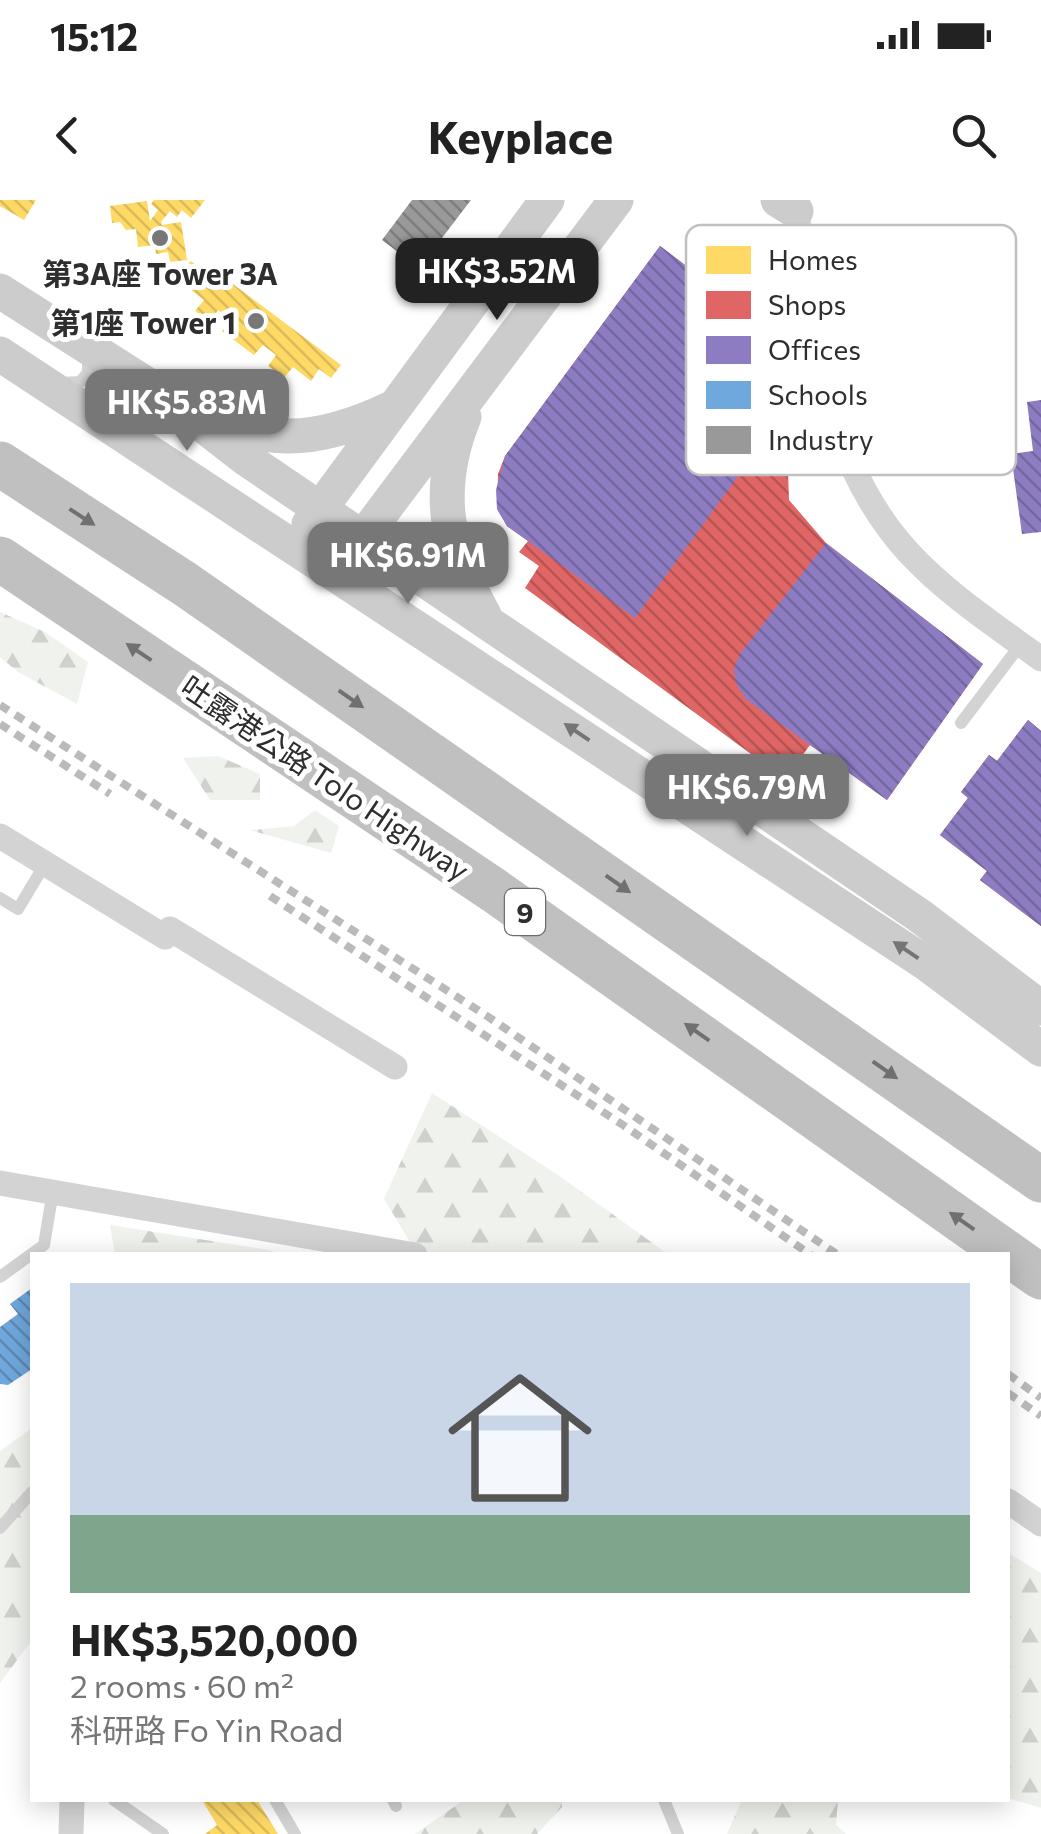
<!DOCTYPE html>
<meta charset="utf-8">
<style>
:root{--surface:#fff;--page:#f2f2f2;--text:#222;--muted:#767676;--line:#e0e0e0;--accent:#777}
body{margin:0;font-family:Commissioner,"Noto Sans TC",sans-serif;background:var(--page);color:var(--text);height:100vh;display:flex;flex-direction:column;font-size:38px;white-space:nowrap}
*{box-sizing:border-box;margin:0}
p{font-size:32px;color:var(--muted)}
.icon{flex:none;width:55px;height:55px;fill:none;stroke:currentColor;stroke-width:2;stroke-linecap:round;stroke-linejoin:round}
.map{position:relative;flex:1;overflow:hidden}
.panel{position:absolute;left:30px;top:1052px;width:980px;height:550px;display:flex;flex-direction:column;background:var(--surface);border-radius:0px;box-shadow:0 5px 25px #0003}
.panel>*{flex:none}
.price{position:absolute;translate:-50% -85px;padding:0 22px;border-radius:20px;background:var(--accent);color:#fff;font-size:32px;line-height:65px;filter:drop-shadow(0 2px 5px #0008)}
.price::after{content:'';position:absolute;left:50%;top:60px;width:30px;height:22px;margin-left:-15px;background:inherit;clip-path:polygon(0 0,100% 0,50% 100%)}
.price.active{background:#222;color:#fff}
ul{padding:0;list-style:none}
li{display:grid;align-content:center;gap:20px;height:530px;padding:0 40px}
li+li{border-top:2px solid var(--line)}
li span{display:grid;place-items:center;height:310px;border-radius:0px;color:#555}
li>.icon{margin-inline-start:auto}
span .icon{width:180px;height:180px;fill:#fffc;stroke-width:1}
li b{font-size:42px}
.status{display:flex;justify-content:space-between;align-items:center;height:70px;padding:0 50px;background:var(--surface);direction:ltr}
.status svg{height:28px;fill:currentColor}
header{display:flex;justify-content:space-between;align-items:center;height:130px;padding:0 40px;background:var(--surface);font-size:45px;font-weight:700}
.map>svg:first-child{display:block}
</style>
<div class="status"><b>15:12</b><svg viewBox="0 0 49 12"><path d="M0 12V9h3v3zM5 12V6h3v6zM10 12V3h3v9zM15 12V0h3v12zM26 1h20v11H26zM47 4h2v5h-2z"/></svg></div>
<header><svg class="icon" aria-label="back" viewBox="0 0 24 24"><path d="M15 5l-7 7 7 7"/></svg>Keyplace<svg class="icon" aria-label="search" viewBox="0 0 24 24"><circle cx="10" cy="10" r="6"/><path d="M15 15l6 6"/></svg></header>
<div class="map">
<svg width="1041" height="1634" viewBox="0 0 1041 1634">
<defs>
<pattern id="forest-firs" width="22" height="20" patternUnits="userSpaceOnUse" patternTransform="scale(2.5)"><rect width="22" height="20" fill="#f0f3ed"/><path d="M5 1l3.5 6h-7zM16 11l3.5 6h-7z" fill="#ced1cc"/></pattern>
<pattern id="homes-back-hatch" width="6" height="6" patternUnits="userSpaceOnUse" patternTransform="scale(2.5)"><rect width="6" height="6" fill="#ffd966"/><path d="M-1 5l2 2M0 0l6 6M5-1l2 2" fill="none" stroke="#dbbb59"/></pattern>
<pattern id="shops-back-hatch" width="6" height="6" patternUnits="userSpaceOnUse" patternTransform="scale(2.5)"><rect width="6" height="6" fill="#e06666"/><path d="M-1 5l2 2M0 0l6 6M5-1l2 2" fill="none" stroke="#b65454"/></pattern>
<pattern id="offices-back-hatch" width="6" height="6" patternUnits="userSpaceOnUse" patternTransform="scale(2.5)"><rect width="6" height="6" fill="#8e7cc3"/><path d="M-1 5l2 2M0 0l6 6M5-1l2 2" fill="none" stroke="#74669f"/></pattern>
<pattern id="schools-back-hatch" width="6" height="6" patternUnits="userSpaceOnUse" patternTransform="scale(2.5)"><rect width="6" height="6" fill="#6fa8dc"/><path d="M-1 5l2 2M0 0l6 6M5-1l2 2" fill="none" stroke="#5c89b3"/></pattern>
<pattern id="industry-back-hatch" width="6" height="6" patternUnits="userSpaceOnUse" patternTransform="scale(2.5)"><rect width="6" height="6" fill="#999"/><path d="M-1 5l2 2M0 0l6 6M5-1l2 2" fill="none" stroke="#7d7d7d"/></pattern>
</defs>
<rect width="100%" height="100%" fill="#fff"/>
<!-- forest -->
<path fill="url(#forest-firs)" d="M0 412 45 432 88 462 77 504 18 472 0 457Z
M218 556 260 574V600H210L183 558Z
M315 610 339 626 331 653 250 630 294 626Z
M432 893 561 977 669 1055H418L384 999Z
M110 1025 269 1050 283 1055H115Z
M32 1228V1440L0 1483V1251Z
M1008 1353 1041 1373V1608L1008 1598Z
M464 1600H562V1607L537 1634H415Z
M742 1600H838L836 1625 846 1634H727Z"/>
<!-- homes -->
<path fill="url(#homes-back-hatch)" d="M0 0H36L24 20 0 6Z
M154 0H205L191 18 182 10 177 17 170 11 161 22 162 25 181 22 187 60 170 62 168 52 156 54 155 45 138 47 136 29 126 30 120 22 112 23 110 6 147 1 150 21 158 10 151 4Z
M191 61 212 78 214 76 223 82 225 78 341 165 331 178 319 169 311 181 293 167 284 178 268 166 276 155 263 145 254 155 222 131 231 120 218 110 210 122 195 111 204 100 182 83 187 77 181 73Z
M202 1600H257L278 1634H205L217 1625Z"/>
<!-- shops -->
<path fill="url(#shops-back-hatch)" d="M660 46 718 90 712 98 756 130 783 129 789 300 826 343 983 464 887 600 810 545 785 579 525 388 539 366 519 352 528 341 507 326 497 309 498 274 505 256Z
M1028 520 1041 531V726L980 680 987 671 940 635 968 598 961 592 989 555 997 561Z"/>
<!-- offices -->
<path fill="url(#offices-back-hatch)" d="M660 46 718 90 692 127 795 198 635 418 507 326 497 309 496 290 505 256Z
M1041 200V332L1022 334 1011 254 1033 251 1027 202Z
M826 343 983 464 887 600 746 499 736 483 734 469 740 454Z
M1028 520 1041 531V726L980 680 987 671 940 635 968 598 961 592 989 555 997 561Z"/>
<!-- schools -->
<path fill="url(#schools-back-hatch)" d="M32 1088V1169L8 1185 0 1184V1127L18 1114 10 1104Z"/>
<!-- industry -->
<path fill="url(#industry-back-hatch)" d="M412 0H471L419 68 382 40Z"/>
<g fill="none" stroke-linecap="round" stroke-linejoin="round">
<!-- lane -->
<path stroke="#d3d3d3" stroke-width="12" d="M61 183 80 182 88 173V161L84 155
M961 523 1021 444
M0 698 18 709 45 664
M0 1077 44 1045 53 991
M0 1328 32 1292
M114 1600 163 1634
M275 1600 295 1634
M393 1600 396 1606
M664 1600 678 1634"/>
<!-- street -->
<path stroke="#d3d3d3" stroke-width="25" d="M792 0C809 54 811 111 821 167 834 234 862 302 909 353 947 394 996 426 1041 459
M0 636 165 737 170 729 395 867
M0 983 415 1055
M1008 1301 1041 1324
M71 1634 72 1600"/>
<!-- secondary -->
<path stroke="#ccc" stroke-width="35" d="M778 0 796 11
M0 91 168 198 245 258 920 716 1041 808
M0 154 927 764 1041 849
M205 212C224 220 244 230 265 234 308 242 355 226 394 207
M464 217C434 291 446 347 484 415
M309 324 547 0
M349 356 616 0"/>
<!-- highway -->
<path stroke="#c0c0c0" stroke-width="45" d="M0 264 185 384 1041 980
M0 359 495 691 1041 1077"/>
<!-- rail -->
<path stroke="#bababa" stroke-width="8" stroke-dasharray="10 8" stroke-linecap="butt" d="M0 505 487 816 838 1055
M0 524 110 594
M270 696 623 925 811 1055
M1008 1174 1041 1198
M1008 1193 1041 1216"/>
</g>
<!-- one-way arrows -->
<defs><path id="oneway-solid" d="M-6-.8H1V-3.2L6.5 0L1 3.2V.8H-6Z" transform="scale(2.5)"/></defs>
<g fill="#707070">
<use href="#oneway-solid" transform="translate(82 317) rotate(33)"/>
<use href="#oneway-solid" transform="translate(139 452) rotate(-146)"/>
<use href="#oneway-solid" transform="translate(351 499) rotate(35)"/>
<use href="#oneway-solid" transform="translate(618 684) rotate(35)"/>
<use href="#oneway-solid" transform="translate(697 832) rotate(-145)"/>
<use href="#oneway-solid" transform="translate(885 870) rotate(35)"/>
<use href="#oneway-solid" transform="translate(962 1021) rotate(-145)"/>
</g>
<g fill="#757575">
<use href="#oneway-solid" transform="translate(577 532) rotate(-146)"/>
<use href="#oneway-solid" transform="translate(906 750) rotate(-146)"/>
</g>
<!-- markers -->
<g fill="#777" stroke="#fff" stroke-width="4">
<circle cx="160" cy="38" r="10"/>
<circle cx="256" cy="121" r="10"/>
</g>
<g text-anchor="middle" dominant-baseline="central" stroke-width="10" stroke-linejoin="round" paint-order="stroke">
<!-- shield labels -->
<rect fill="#fff" stroke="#6d6d6d" stroke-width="2.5" x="505" y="689" width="40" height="46" rx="8"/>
<g font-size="28" font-weight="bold" fill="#2e2e2e">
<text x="525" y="712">9</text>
</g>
<!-- poi labels -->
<g font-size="30" font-weight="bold" fill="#2e2e2e" stroke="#fff">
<text x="160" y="72">第3A座 Tower 3A</text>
<text x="236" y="121" text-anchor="end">第1座 Tower 1</text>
</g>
<!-- street labels -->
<g font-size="30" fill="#2e2e2e" stroke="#fff">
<text transform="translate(326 577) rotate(34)">吐露港公路 Tolo Highway</text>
</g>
</g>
<!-- legend -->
<rect x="686" y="25" width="330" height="250" rx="15" fill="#fff" stroke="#c0c0c0" stroke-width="2.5"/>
<rect x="706" y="46" width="45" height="28" fill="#ffd966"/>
<rect x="706" y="91" width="45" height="28" fill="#e06666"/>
<rect x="706" y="136" width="45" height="28" fill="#8e7cc3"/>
<rect x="706" y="181" width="45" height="28" fill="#6fa8dc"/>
<rect x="706" y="226" width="45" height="28" fill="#999"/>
<g font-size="28" fill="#2e2e2e">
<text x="768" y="70">Homes</text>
<text x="768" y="115">Shops</text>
<text x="768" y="160">Offices</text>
<text x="768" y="205">Schools</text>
<text x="768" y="250">Industry</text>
</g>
</svg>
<b class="price active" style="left:497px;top:123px">HK$3.52M</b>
<b class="price" style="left:187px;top:254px">HK$5.83M</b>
<b class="price" style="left:408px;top:407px">HK$6.91M</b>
<b class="price" style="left:747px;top:639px">HK$6.79M</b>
<section class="panel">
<ul>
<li><span style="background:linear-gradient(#c9d6e8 75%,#7fa58c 0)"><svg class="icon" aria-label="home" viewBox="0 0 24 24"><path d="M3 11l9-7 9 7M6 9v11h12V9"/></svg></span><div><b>HK$3,520,000</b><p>2 rooms · 60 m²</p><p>科研路 Fo Yin Road</p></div></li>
</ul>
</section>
</div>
